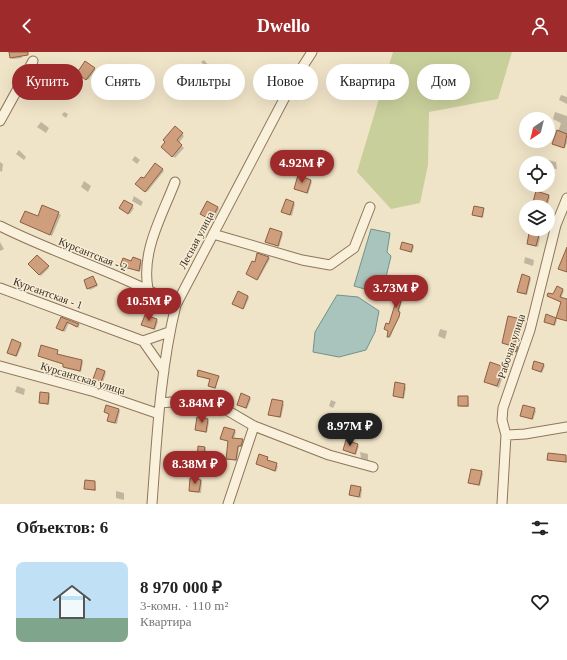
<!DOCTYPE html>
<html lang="ru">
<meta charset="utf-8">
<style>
:root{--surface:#fff;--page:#f6f6f6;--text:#222;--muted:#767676;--accent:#9e2a2b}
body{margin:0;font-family:Georgia,serif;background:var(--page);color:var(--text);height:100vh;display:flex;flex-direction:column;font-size:15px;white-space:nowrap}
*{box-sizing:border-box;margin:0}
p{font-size:13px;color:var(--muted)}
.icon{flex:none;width:22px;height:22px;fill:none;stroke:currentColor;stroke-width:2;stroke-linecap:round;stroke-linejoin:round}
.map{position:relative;height:452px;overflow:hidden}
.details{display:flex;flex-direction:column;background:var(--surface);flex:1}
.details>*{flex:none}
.banner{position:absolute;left:12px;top:12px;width:543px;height:36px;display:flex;gap:8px}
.needle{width:26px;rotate:215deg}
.buttons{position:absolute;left:519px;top:60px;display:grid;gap:8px}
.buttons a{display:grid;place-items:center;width:36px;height:36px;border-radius:50%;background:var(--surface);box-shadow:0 4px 16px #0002;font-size:20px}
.price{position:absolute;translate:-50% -34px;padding:0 9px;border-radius:14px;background:var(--accent);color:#fff;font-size:13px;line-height:26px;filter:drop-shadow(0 1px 2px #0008)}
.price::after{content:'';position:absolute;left:50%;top:24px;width:12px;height:9px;margin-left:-6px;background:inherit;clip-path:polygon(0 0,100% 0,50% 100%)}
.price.active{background:#222;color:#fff}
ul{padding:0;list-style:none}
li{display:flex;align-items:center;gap:12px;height:100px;padding:0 16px}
li span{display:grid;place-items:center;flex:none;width:112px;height:80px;border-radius:8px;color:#555}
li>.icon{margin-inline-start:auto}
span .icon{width:48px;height:48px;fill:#fffc;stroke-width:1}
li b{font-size:17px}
h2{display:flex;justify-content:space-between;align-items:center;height:48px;padding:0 16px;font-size:17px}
.tag{padding:0 14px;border-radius:18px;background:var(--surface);box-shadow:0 4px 16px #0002;font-size:14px;line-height:36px}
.tag.active{background:var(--accent);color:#fff}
header{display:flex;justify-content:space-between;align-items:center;height:52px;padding:0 16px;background:var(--accent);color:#fff;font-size:18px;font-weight:700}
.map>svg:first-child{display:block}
</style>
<header><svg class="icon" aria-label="back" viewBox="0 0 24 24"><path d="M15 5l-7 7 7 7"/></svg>Dwello<svg class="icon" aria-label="person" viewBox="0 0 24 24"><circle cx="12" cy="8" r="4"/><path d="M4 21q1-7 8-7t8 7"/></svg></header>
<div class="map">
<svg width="567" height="452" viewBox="0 0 567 452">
<rect width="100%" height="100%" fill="#f0e4c8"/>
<!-- green -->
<path fill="#c9cf9b" d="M393 0H512L498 47 429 60 428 113 420 151 391 157 357 120Z"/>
<!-- water -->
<path fill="#a9c4bc" stroke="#6f938a" d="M371 177 390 181 387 200 391 204 382 242 354 234Z
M337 243 358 245 379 259 375 280 366 298 339 305 313 300 315 280Z"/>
<!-- shadow -->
<path fill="#0003" d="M10 0H21L22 6 12 7Z
M204 8 209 14 207 16 201 10Z
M94 17 96 18 88 28 79 22Z
M197 21 201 26 196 31 191 26Z
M273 23 274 25 270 31 259 25Z
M69 30 76 36 73 40 66 34Z
M561 43 567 45V52L559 48Z
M64 60 68 62 66 66 62 63Z
M555 60 567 64V91L565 96 554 92 561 71 553 67Z
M41 70 49 76 46 81 37 75Z
M182 82 184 84 179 91 184 96 175 106 165 98Z
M19 98 26 105 24 108 16 102Z
M135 104 140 108 137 112 132 108Z
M548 108 556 110 557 117 548 116Z
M0 110 3 112 2 120 0 119Z
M156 113 164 119 147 140 138 134Z
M84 129 91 134 88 140 81 135Z
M311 129 312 130 308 142 295 136Z
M134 144 143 150 141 154 132 149Z
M548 144 550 145 547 155H537L538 152 534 149Z
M124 149 134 156 130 162 122 157Z
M286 149 295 152 292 164 284 161Z
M218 155 219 157 213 169 203 163Z
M483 157 484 158 483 166 474 163Z
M58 161 61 163 52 184 21 170Z
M281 181 283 182 279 195 267 190Z
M538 184 540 185 538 195 528 192Z
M0 190 4 197 0 199Z
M413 194 414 195 412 201 401 196Z
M37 204 49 216 41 224 29 212Z
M268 205 270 207 258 228 247 222 256 212Z
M525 205 534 208 533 214 524 211Z
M133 206 142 211 140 220 121 213 131 211Z
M93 225 98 234 90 238 88 236Z
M530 226 531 227 527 243 519 241 518 240Z
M405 229 406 231 399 260 400 262 390 286 388 284 389 279 385 277 390 274Z
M557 235 564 239 561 246 567 248V269L557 265 562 251 548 244H554Z
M248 244 249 246 244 257 233 252Z
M61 266 78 272 79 276 69 271 65 280 59 277Z
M556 267 557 268 555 274 545 270Z
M157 268 158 270 155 278 143 273Z
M520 268 522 270 516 295 519 297 518 301 512 298 513 295 504 291Z
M440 277 447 279 445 287 438 284Z
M20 292 22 293 17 305 8 301Z
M57 299 58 303 82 309 83 310 81 320 65 316 64 312 39 304Z
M543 313 545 314 542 321 533 316Z
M503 316 505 318 499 336 485 330Z
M105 320 106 321 103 330 96 328Z
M198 324 218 325 216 337 209 334 210 328Z
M396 331 406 335 404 347 394 343Z
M17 334 25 337 24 343 15 340Z
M41 341 50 344 49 353 40 351Z
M468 345 469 355H461L459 353Z
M250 346 251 347 247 357 238 353Z
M273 348 284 352 281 366 269 362Z
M331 348 336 350 333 356 329 354Z
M534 357 536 359 533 368 521 363Z
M119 358 120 359 117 372 110 370 108 369 110 362 105 360Z
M208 368 209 370 207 381 196 378Z
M234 379 236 380 234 387 244 390 242 395H239L237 409 227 407 229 390 221 387Z
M357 393 359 394 356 403 344 398Z
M205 396 206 398 204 409 199 408 198 407Z
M360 400 368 402V408L361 406Z
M260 403 268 405V410L278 414 276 420 257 412Z
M566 404 567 411 548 407Z
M482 420 483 422 480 434 469 431Z
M201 429 202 430 201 441 191 440 190 438Z
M95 430 96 439 85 437Z
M352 434 362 437 361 446 350 443Z
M116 439 124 441V448L116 446Z"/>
<!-- building -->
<path fill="#cf9f7d" stroke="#8d5f41" d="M9 0H28V3L10 6Z
M85 9 95 16 86 28 77 21Z
M261 16 273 23 269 30 257 24Z
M175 74 183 81 177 88 182 93 172 105 161 95 165 90 163 88Z
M557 78 567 82 564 96 552 92Z
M155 111 163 117 145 140 135 132 141 125 144 126Z
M298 123 311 128 307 141 294 137Z
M536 139 549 143 546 153 533 150Z
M286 147 294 150 290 163 281 160Z
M124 148 133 153 128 162 119 156Z
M207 149 218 155 211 168 200 162Z
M42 153 59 160 50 183 20 170 25 159 38 164Z
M474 154 484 156 482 165 472 163Z
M270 176 282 180 278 194 265 190Z
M529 181 539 183 536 194 527 192Z
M402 190 413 193 411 200 400 197Z
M567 195V220L558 217Z
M257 201 269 205 257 228 246 222 252 209 255 210Z
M37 203 49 214 39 223 28 212Z
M133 205 141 208 139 219 120 214 123 206 131 209Z
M522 222 530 225 526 242 517 240Z
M93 224 97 233 87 237 84 228Z
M400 228H406L403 243 398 259 400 260 399 265 389 285H387L388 279 384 277 386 271 389 272 399 239Z
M557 234 563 237 560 245 567 247V269L556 266 561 250 547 244 548 241 553 242Z
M238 239 248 244 243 257 232 252Z
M546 262 556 266 554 273 544 270Z
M145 263 157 267 154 277 141 273Z
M508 264 521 267 515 293 518 295 516 300 511 298 512 294 502 291Z
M61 265 79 272 77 275 67 270 63 279 56 276Z
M12 287 21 291 16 304 7 301Z
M41 293 58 298 57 302 82 308 80 319 63 315V312L38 304Z
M534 309 544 312 541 320 532 317Z
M490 310 504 315 497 334 484 330Z
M97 316 105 319 101 330 93 327Z
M198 318 219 324 215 336 208 334 210 327 197 324Z
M395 330 405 332 403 346 393 344Z
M40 340 49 341 48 352 39 351Z
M241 341 250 345 246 356 237 353Z
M458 344H468V354H458Z
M272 347 283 349 280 365 268 363Z
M106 353 119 357 115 371 107 369 109 362 104 360Z
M523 353 535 356 532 367 520 364Z
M197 365 208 367 206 380 195 378Z
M224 375 235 378 232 386 243 387 241 394H238L236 408 226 407 228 389 220 387Z
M346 388 358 392 355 402 343 398Z
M198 394 205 395 203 408 197 407Z
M548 401 566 403V410L547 408Z
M259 402 268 405 267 408 277 411 275 419 256 412Z
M471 417 482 419 479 433 468 431Z
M190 426 201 428 199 440 189 439Z
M85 428 95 429V438L84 437Z
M351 433 361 435 359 445 349 443Z"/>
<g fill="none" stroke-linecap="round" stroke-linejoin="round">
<defs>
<path id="minor" d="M0 69 33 9
M0 174C58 203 120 221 176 253
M213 182 302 208 330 213 354 196 370 155
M0 236 143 289 164 319
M148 237C141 199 162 164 175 130
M143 289 169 280
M0 314 95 340 159 362
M160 351 183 349 218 353 254 374 329 403 373 415
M506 383 525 382 567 375
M152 452C157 385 160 318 176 253L294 28 312 0
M228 452 254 374
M502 452 506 383 502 368 503 356 530 278 556 173 567 146"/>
</defs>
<!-- minor casing -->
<use href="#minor" stroke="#8d765c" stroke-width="11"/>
<!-- minor -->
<use href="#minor" stroke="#faf1dc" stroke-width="9"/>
</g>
<g text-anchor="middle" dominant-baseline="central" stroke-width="3" stroke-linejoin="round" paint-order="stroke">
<!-- street labels -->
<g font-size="11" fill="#3d2e20" stroke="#f7eed8">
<text transform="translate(196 188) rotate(-62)">Лесная улица</text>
<text transform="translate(93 202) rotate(22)">Курсантская - 2</text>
<text transform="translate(48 241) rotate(20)">Курсантская - 1</text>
<text transform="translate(511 294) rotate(-72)">Рабочая улица</text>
<text transform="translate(83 326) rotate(17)">Курсантская улица</text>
</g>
</g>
</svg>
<div class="buttons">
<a><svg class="needle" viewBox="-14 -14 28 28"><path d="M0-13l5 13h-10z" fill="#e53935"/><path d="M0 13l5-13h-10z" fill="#767676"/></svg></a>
<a><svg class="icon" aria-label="locate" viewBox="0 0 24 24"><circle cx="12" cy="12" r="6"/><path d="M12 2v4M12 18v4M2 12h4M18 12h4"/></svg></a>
<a><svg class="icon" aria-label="layers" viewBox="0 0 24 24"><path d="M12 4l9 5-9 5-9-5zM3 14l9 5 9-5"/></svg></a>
</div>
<b class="price" style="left:302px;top:132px">4.92M ₽</b>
<b class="price" style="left:396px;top:257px">3.73M ₽</b>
<b class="price" style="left:149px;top:270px">10.5M ₽</b>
<b class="price" style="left:202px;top:372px">3.84M ₽</b>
<b class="price active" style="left:350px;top:395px">8.97M ₽</b>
<b class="price" style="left:195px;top:433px">8.38M ₽</b>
<div class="banner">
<a class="tag active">Купить</a>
<a class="tag">Снять</a>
<a class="tag">Фильтры</a>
<a class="tag">Новое</a>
<a class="tag">Квартира</a>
<a class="tag">Дом</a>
</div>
</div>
<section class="details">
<h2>Объектов: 6<svg class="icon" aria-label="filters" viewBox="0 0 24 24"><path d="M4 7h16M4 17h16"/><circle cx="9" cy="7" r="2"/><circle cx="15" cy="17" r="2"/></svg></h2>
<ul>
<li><span style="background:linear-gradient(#bfe0f5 70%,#7fa58c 0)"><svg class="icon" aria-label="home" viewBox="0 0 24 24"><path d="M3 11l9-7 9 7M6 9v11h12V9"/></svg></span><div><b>8 970 000 ₽</b><p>3-комн. · 110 m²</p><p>Квартира</p></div><svg class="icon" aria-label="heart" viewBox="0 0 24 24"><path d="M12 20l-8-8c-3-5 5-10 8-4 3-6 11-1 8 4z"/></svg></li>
</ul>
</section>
